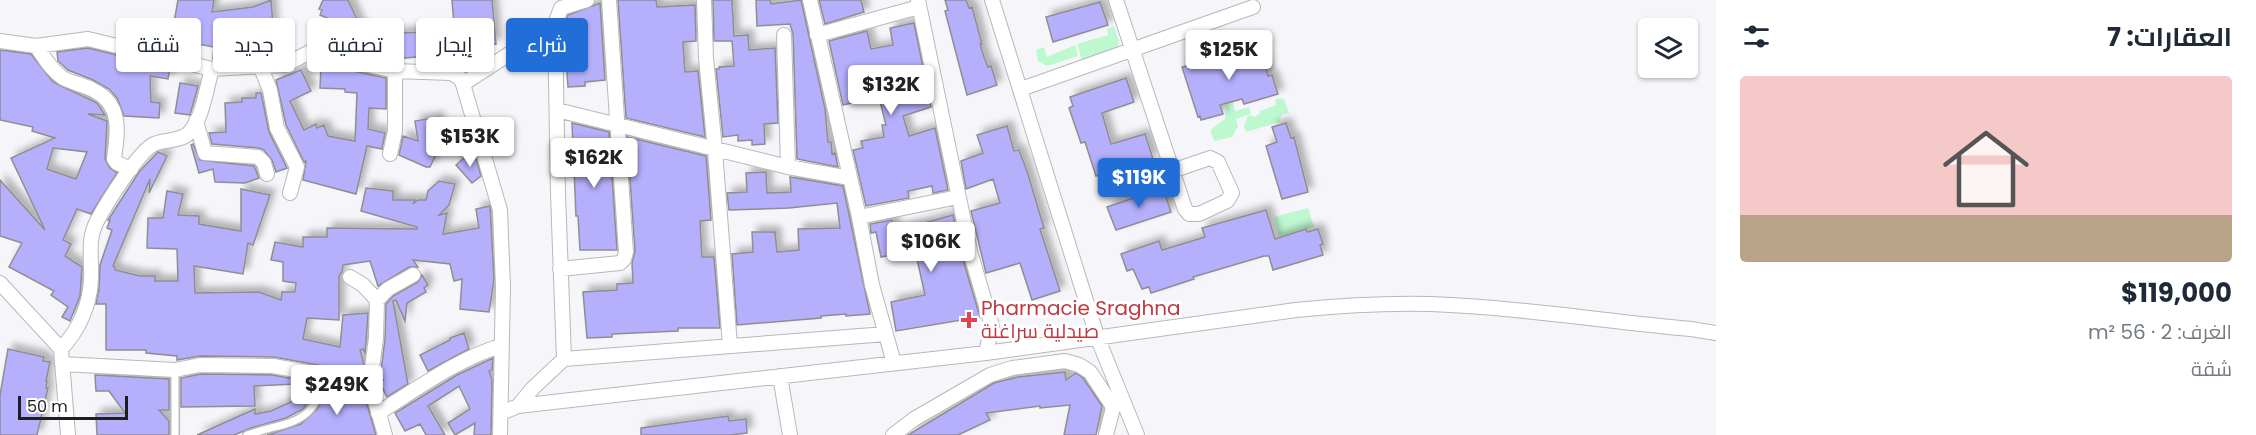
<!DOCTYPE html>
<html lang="ar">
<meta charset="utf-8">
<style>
:root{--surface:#fff;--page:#f2f2f3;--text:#1f2937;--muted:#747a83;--line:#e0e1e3;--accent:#216ed9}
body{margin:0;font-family:Poppins,Cairo,sans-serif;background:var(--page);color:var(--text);direction:rtl;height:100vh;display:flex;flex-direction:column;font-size:22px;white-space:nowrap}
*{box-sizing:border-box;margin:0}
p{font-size:20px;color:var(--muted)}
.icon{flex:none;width:33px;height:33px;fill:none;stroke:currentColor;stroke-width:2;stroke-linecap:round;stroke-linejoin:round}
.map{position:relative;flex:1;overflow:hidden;direction:ltr}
.details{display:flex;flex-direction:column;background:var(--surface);width:540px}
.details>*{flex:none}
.hud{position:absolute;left:18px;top:18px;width:570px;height:54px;direction:rtl;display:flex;gap:12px}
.tools{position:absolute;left:1638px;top:18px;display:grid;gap:12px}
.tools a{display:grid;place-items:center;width:60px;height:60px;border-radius:6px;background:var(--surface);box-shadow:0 2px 4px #0004;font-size:30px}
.scale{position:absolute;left:18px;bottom:15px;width:110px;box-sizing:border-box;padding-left:6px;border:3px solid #1e1e20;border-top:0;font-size:16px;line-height:21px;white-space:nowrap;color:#1e1e20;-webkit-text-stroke:4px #fff;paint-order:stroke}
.price{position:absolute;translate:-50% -51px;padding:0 14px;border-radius:6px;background:#fff;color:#222;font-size:20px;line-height:39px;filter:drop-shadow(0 2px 3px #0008)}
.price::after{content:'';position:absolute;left:50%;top:36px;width:18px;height:14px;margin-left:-9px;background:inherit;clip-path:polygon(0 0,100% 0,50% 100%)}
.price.active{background:var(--accent);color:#fff}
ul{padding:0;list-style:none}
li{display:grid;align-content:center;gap:12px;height:318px;padding:0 24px}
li+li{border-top:2px solid var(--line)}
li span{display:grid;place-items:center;height:186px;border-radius:6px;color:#555}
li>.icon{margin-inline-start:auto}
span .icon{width:108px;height:108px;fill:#fffc;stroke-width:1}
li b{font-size:26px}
h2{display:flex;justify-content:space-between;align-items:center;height:72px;padding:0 24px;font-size:26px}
.tag{padding:0 21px;border-radius:6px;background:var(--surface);box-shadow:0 2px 4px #0004;font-size:21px;line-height:54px}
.tag.active{background:var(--accent);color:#fff}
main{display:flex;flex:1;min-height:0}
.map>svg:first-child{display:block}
</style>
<main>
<section class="details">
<h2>العقارات: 7<svg class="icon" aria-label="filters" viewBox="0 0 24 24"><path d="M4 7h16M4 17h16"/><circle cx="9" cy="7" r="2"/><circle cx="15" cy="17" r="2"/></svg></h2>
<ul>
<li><span style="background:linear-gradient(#f6c9c9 75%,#b9a48a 0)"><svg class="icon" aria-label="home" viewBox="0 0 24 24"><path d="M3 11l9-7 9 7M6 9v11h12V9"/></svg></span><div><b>$119,000</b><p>الغرف: 2 · 56 m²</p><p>شقة</p></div></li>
</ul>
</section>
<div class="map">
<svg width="1716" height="435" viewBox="0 0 1716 435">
<defs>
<filter id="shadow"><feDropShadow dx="5.5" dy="-5.5" stdDeviation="3" flood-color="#0004"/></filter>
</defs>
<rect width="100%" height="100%" fill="#f6f6fa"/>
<!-- green -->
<path fill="#bdf8cf" d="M1114 26 1119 42 1116 50 1082 60 1077 44 1108 35 1107 29Z
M1075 45 1078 56 1047 66 1038 61 1036 50 1044 47 1047 57Z
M1228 84 1235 111 1249 107 1251 114 1236 119 1238 126 1232 137 1214 141 1210 130 1225 119 1226 108 1220 86Z
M1279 98 1284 99 1289 113 1281 115 1280 122 1246 132 1244 127 1247 117 1251 115 1254 117 1260 114V111L1276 105 1275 100Z
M1308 208 1314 227 1279 237 1274 217Z"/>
<!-- building -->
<path fill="#b6affc" stroke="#8e8e91" stroke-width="1.5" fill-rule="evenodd" filter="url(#shadow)" d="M178 0H214L212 12 253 7 271 0 274 39H261L262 57 213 59 214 47 192 43 193 38 172 34Z
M323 0H348L364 35 401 36V33L426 32 428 56 393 59V61L326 46 321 41 339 23 320 15 322 10 319 9Z
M452 0H492L496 44 456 49Z
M618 0H656L657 7 695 5 696 41 683 42 685 72 698 71 705 137 626 118Z
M713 0H732L734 36 748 35 749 50 775 48 778 123 764 124 765 144 752 145V140L738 141V135L723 137 716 69H719V67L734 66 732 41H714Z
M756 0H770L771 4 801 0 825 109 828 142H831L832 154 835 153 838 167 797 159 793 34 790 24 757 26Z
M819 0H861L864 12 825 24Z
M945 0H966L969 8 972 7 982 44H980L984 57 988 67 991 66 997 85 967 95 945 11 948 10Z
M1100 2 1108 25 1053 42 1046 17Z
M600 3 605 80 585 82V86L568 87 564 28 568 15Z
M914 23 931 107 903 116 909 136 935 128 948 190 933 193 932 186 908 191 909 198 866 206 853 150 863 148 861 141 884 137 882 125H886L874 77 851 81 856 102 843 105 829 41 867 31 871 49 893 45 890 28Z
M1258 42 1268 76 1272 75 1278 94 1244 104 1242 99 1220 105 1223 114 1201 120 1200 116 1198 117 1182 67 1228 56 1227 51Z
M88 48 170 68 168 79 150 76 151 102 160 103 159 118 124 116 117 98 109 89 93 80 68 70 58 61 57 52Z
M0 50 31 54 53 82 97 103 105 115 88 114 107 121 105 159 110 168 117 173 91 214 77 209 63 240 71 244 65 256 82 267 80 296 70 321 62 317 68 307 51 295 54 291 9 267 22 243 0 236V180L45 230 11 158 55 138 32 131 33 127 0 120ZM53 148 87 152 76 179 47 169Z
M321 64 386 78V109L369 108 368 129 385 133 382 149 367 146 356 194 303 180 306 161 304 162 286 125 276 80 301 70 311 91 290 101 304 130 316 124 317 128 324 125 328 136 355 141 357 93 345 92V89L320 88Z
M1126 78 1134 102 1102 113 1111 144 1145 134 1153 159 1096 176 1085 142 1081 143 1069 108 1073 106 1070 97Z
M180 83 198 86 190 115 175 113Z
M256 93H261L269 132 287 168 276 172 272 160 264 150 259 148 212 144 209 133 226 132 225 103 242 102V98H256Z
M438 117 442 142 430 167H426L399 155 403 136 418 141 415 121Z
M572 123 609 132 617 250H580L578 216H576Z
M1286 123 1291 138 1294 137 1308 192 1282 199 1266 146 1277 142 1272 127Z
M1007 126 1014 151 1019 150 1027 171 1044 228 1040 229 1060 291 1032 300 1020 263 986 273 971 211 1000 203 993 179 966 189 961 161 983 153 977 135Z
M627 137 706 156 711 220 700 221 702 257H714L720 328H678V331L612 334V337L587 338 583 292 617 290V284L633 283 632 263 635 251Z
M193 144 200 160 254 166 259 178 245 183 215 182 213 169 199 173 191 145Z
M158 152 167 156 149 193 150 179 113 266 115 267V270L140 276H155V281H178L177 249 147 248 148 218H163L167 191 183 194 178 215 199 216V224L241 231V189L270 195 253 245 248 243 243 274 194 266 195 293 259 292 281 300 282 292H295L296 283 283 281V262L271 260 275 242 303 247V237H327V228L417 229V227L361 211 366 188 393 191V200H415L413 204 418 200H426L428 191 439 181 455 184 449 205 439 215 447 213 443 234 479 228 476 209 490 206 494 279 489 312 460 309 462 279 454 281 450 264 413 260 418 267H409L378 286 370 261 343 265 342 272 339 276V320L307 318 303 339 340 347 343 315 368 313 365 353 363 349 360 350 364 364 362 373 274 357 200 356 177 360V356L146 353V350H106V304H96L99 289 100 265 112 230 107 228 110 220H108L139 172Z
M470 153 476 159 481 176 472 183 456 165Z
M766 172 767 193 791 192 790 177 843 186 870 314 846 316V314L821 316V318L737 325 732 254 753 252 752 232H775L777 252 799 250 798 229 840 228 837 203 789 208 729 210 727 193 747 192 746 173Z
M1163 188 1171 212 1116 230 1107 207Z
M1266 210 1275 239 1306 229 1307 232 1318 229 1323 244 1320 245 1323 255 1273 270 1269 256H1264L1193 277 1194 279 1151 293 1149 287 1142 289 1133 269 1127 271 1121 254 1159 241 1162 250 1205 237 1202 228Z
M953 215 961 253 980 317 896 331 891 302 925 295 915 250 881 257 876 232 871 233 870 224 892 220 895 231Z
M422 275 428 285 424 288 426 292 407 303 405 321 396 300 393 301 408 384 387 397 379 381 384 380 380 379 385 339 386 304 393 296 418 282Z
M464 333 469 349 428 371 420 355 450 340V338Z
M8 349 44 357 43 361 50 362 46 381H47L46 388H48L37 435H0V395Z
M493 358 492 370 489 371 492 380 491 435H474L475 423 455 435 448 423 470 409 459 386 428 406 445 435H426L420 424 405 431 395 413 457 375Z
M1065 372 1066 380 1076 373 1083 378 1102 406 1096 435H1064L1070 405 1040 408V406L986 413 990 420 958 435H908L994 383 1018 377Z
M201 374 272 375 317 383 254 386 255 406 181 407V378Z
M95 375 169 379V410H159L169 421V435H97L96 414 125 413 109 391H96Z
M346 388 363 391 376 435H267L301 424 318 408 326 392Z
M315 391 303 409 286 418 251 428 234 435H197L255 409V414L271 411Z
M728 416 729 421 746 419 747 433 730 435H641V428Z"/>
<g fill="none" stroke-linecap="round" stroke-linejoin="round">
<defs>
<path id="service" d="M175 435V370
M247 435C291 420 312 428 326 375"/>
<path id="minor" d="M704 0 706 58 715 150 730 346
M810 0 859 217 872 285 894 363
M918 0 970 251 992 326 986 353
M992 0 1098 339 1137 435
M1116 0 1185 209 1189 214H1199L1227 201 1232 193 1218 162 1210 158 1172 171
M784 35 788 167
M817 35 919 7
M0 41 36 46 88 39 212 69 284 65 310 52 395 71 451 73 460 78 463 84 500 210 503 286 500 435
M36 46C44 57 51 70 63 78 72 83 84 85 93 90 122 104 118 131 114 159L117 163 131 169
M261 68 270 90 277 128 297 167 290 193
M463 84 555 24
M1021 89 1253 7
M557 110 788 167 850 178
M196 121 205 153 258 157 264 163 267 174
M390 154 395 131V71
M859 217 958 197
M560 269 620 263 624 259 626 252 609 0
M350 277 363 285 377 300
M0 283 61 349 68 435
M61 349C79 330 90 305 91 279 92 258 87 240 97 221 106 204 138 152 154 144 165 139 180 142 189 133 203 118 206 89 212 69
M564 359 886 334
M62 364 175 370 200 365 273 366 370 383
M780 376 790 435
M518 406 533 388 564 359 558 194 555 24 561 8 587 0
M378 413C417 389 456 360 500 346
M501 413 518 406 986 353 1296 310C1347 305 1399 302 1451 305 1531 309 1611 322 1691 329L1716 333
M385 435 370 383 376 338 377 300 388 289 413 275
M893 435 914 419 990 375 1012 368 1065 361 1079 365 1090 372 1110 402 1113 408 1106 435"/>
</defs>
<!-- service casing -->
<use href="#service" stroke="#b8b8bb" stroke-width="10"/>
<!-- minor casing -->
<use href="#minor" stroke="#b8b8bb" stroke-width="16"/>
<!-- service -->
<use href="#service" stroke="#fff" stroke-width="7"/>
<!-- minor -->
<use href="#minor" stroke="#fff" stroke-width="14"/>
</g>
<!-- markers -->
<path fill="#e0444e" stroke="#fff" stroke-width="2" d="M966 311h6v6h6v6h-6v6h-6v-6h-6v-6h6z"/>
<g text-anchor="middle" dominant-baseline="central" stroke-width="6" stroke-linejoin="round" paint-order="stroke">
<!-- health labels -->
<g font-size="20" fill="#be3a42" stroke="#fff" text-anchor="start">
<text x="981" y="308">Pharmacie Sraghna<tspan x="981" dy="23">صيدلية سراغنة</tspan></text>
</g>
</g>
</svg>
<div class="tools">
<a><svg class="icon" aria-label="layers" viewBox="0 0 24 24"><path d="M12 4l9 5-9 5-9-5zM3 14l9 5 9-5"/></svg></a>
</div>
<div class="scale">50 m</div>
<b class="price" style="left:1229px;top:81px">$125K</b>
<b class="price" style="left:891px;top:116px">$132K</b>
<b class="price" style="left:470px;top:168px">$153K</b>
<b class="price" style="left:594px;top:189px">$162K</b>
<b class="price active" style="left:1139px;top:209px">$119K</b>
<b class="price" style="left:931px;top:273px">$106K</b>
<b class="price" style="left:337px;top:416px">$249K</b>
<div class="hud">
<a class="tag active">شراء</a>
<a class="tag">إيجار</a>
<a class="tag">تصفية</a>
<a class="tag">جديد</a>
<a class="tag">شقة</a>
</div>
</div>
</main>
